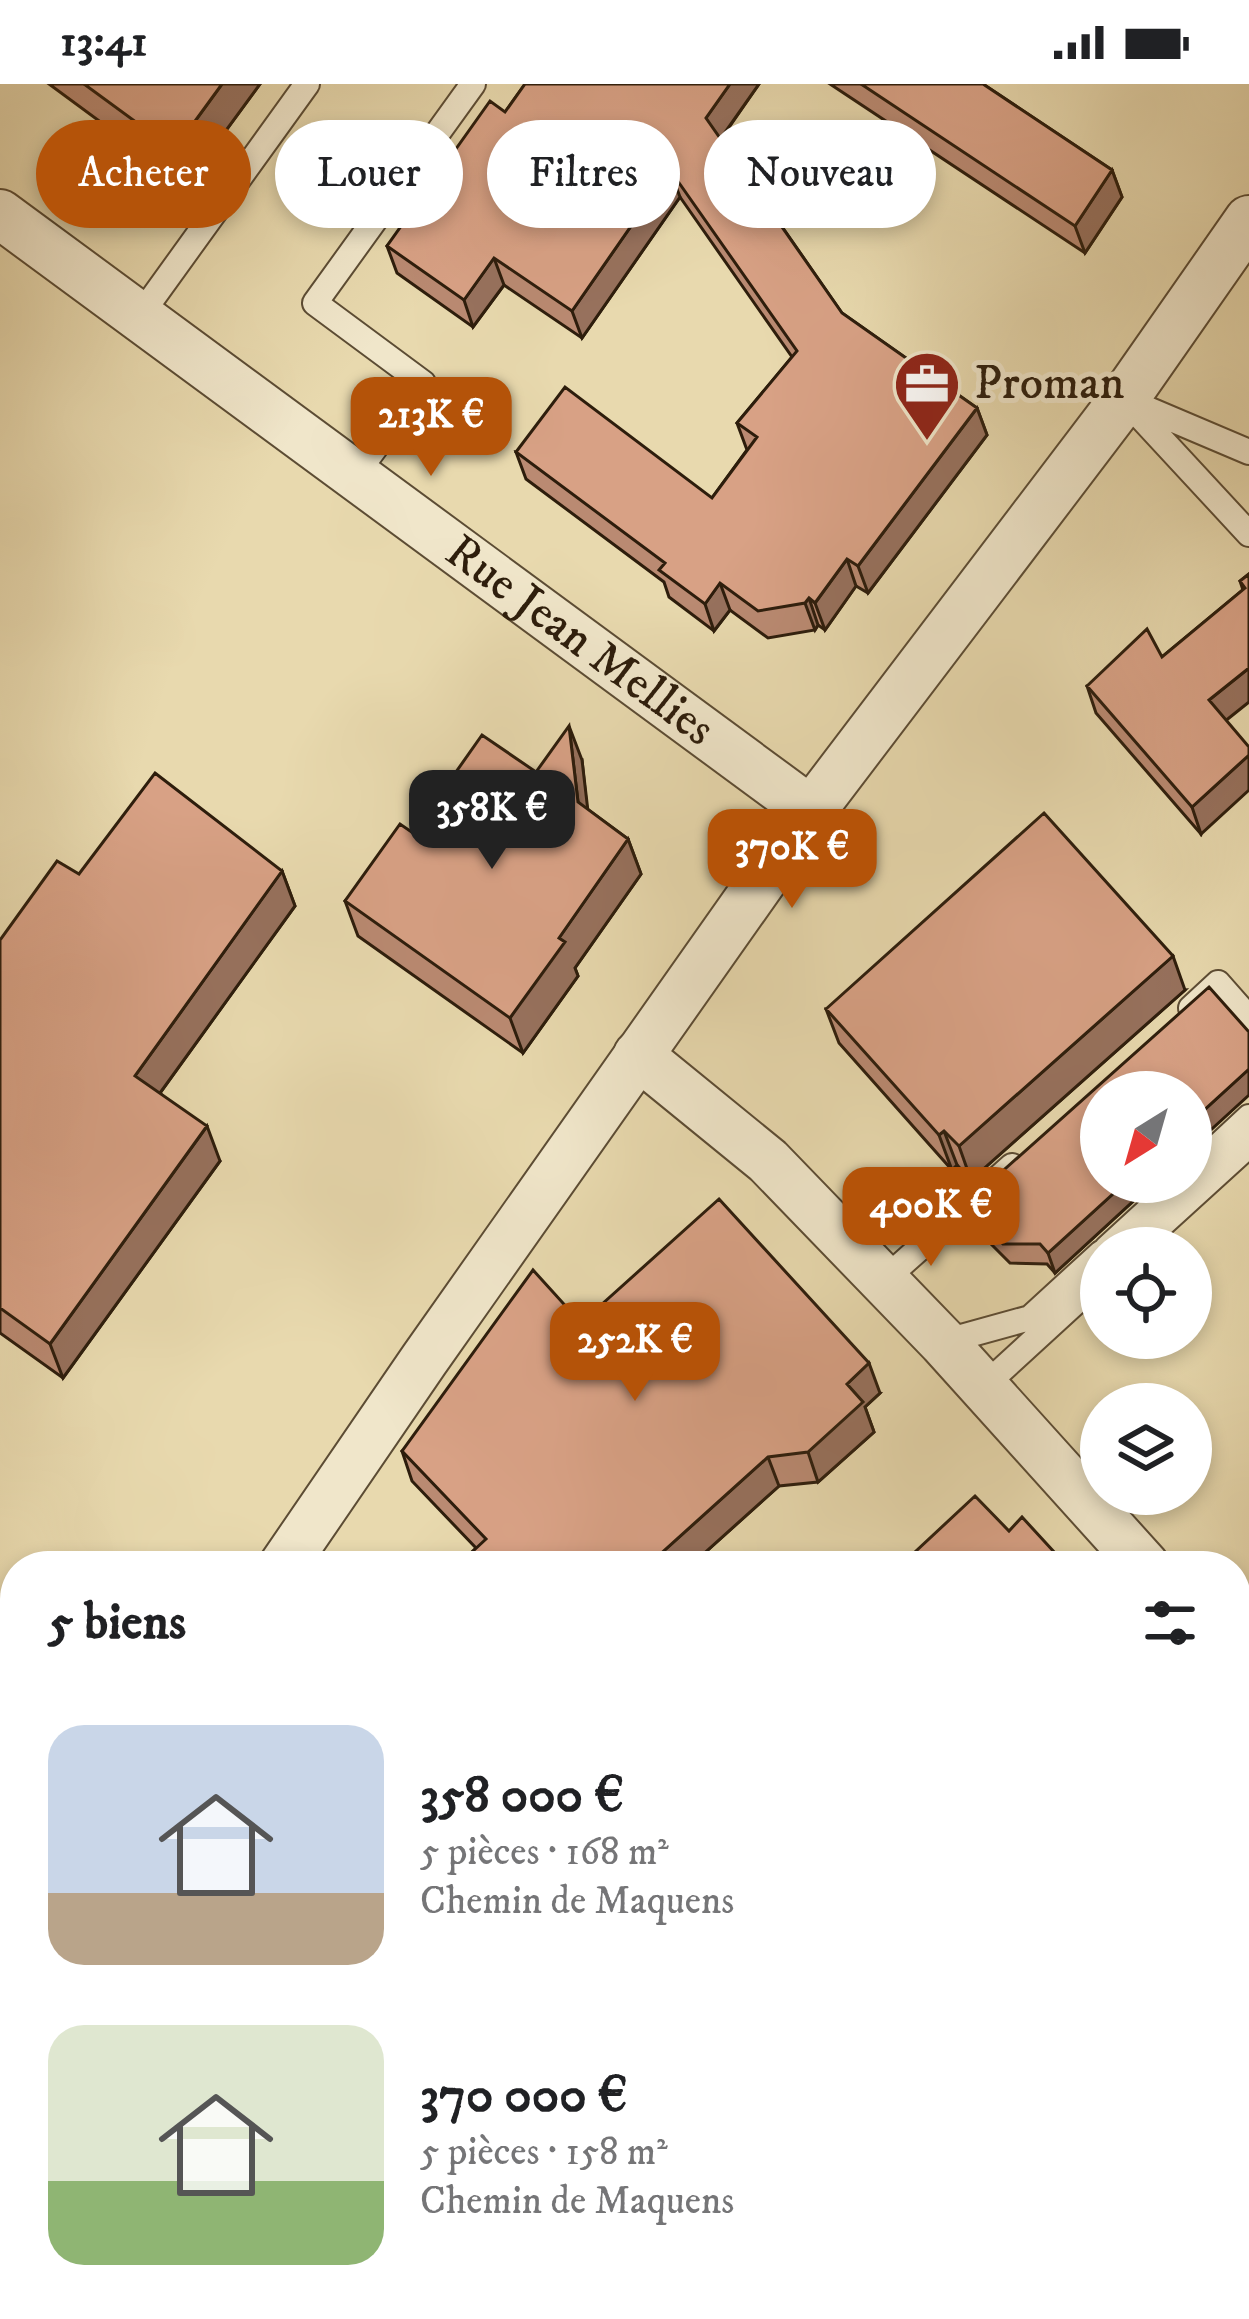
<!DOCTYPE html>
<html lang="fr">
<meta charset="utf-8">
<style>
:root{--surface:#fff;--page:#f6f6f6;--text:#202124;--muted:#757577;--accent:#b45309}
body{margin:0;font-family:"IM FELL DW Pica",serif;background:var(--page);color:var(--text);height:100vh;display:flex;flex-direction:column;font-size:45px;white-space:nowrap}
*{box-sizing:border-box;margin:0}
p{font-size:39px;color:var(--muted)}
.icon{flex:none;width:66px;height:66px;fill:none;stroke:currentColor;stroke-width:2;stroke-linecap:round;stroke-linejoin:round}
.map{position:relative;flex:1;overflow:hidden}
.details{position:absolute;left:0px;top:1467px;width:1251px;height:768px;display:flex;flex-direction:column;background:var(--surface);border-radius:48px 48px 0 0;box-shadow:0 6px 18px #0003}
.details>*{flex:none}
.top-card{position:absolute;left:36px;top:36px;width:1179px;height:108px;display:flex;gap:24px}
.needle{width:78px;rotate:217deg}
.tools{position:absolute;left:1080px;top:987px;display:grid;gap:24px}
.tools a{display:grid;place-items:center;width:132px;height:132px;border-radius:50%;background:var(--surface);box-shadow:0 6px 18px #0003;font-size:60px}
.price{position:absolute;translate:-50% -102px;padding:0 27px;border-radius:24px;background:var(--accent);color:#fff;font-size:39px;line-height:78px;filter:drop-shadow(0 3px 6px #0008)}
.price::after{content:'';position:absolute;left:50%;top:72px;width:36px;height:27px;margin-left:-18px;background:inherit;clip-path:polygon(0 0,100% 0,50% 100%)}
.price.current{background:#222;color:#fff}
ul{padding:0;list-style:none}
li{display:flex;align-items:center;gap:36px;height:300px;padding:0 48px}
li span{display:grid;place-items:center;flex:none;width:336px;height:240px;border-radius:36px;color:#555}
li>.icon{margin-inline-start:auto}
span .icon{width:144px;height:144px;fill:#fffc;stroke-width:1}
li b{font-size:51px}
h2{display:flex;justify-content:space-between;align-items:center;height:144px;padding:0 48px;font-size:51px}
.pill{padding:0 42px;border-radius:54px;background:var(--surface);box-shadow:0 6px 18px #0003;font-size:42px;line-height:108px}
.pill.current{background:var(--accent);color:#fff}
.status{display:flex;justify-content:space-between;align-items:center;height:84px;padding:0 60px;background:var(--surface);direction:ltr}
.status svg{height:33px;fill:currentColor}
.map>svg:first-child{display:block}
</style>
<div class="status"><b>13:41</b><svg viewBox="0 0 49 12"><path d="M0 12V9h3v3zM5 12V6h3v6zM10 12V3h3v9zM15 12V0h3v12zM26 1h20v11H26zM47 4h2v5h-2z"/></svg></div>
<div class="map">
<svg width="1249" height="2235" viewBox="0 0 1249 2235">
<rect width="100%" height="100%" fill="#e8d9ae"/>
<filter id="stains"><feTurbulence type="fractalNoise" baseFrequency=".00167" numOctaves="4"/><feColorMatrix values="0 0 0 0 .2 0 0 0 0 .09 0 0 0 0 .02 0 0 0 .5 -.17"/></filter>
<radialGradient id="worn" r=".72"><stop offset=".6" stop-color="#630" stop-opacity="0"/><stop offset="1" stop-color="#630" stop-opacity=".3"/></radialGradient>
<g fill="none" stroke-linecap="round" stroke-linejoin="round">
<defs>
<path id="lane" d="M139 233 307 0
M1249 368 1124 315 1249 450
M355 391 423 299 315 219 473 0
M1191 924 1218 899 1249 934
M1191 1087 1249 1033
M1107 1164 1179 1098
M1136 1164 1249 1061
M884 1196 1012 1082
M943 1258 1030 1234 1101 1169
M983 1303 1101 1195
M1236 2107 1249 2121
M1236 2156 1249 2144
M885 2220 899 2235
M966 2235 983 2220
M1149 2235 1166 2220"/>
<g id="street">
<path id="s1" d="M0 130 811 727"/>
<path d="M638 971 768 1077 943 1258 1145 1482"/>
<path d="M283 1482 424 1276 811 727 1124 315 1249 136"/>
<path d="M1236 1581 1249 1595"/>
<path d="M0 1661 15 1664"/>
<path d="M15 1728 9 1755 15 1792"/>
<path d="M0 1843 15 1804"/>
<path d="M0 1934 15 1919"/>
<path d="M566 2220 580 2235"/>
</g>
</defs>
<!-- lane casing -->
<use href="#lane" stroke="#5c4c34" stroke-width="28"/>
<!-- street casing -->
<use href="#street" stroke="#5c4c34" stroke-width="52"/>
<!-- lane -->
<use href="#lane" stroke="#f0e6ca" stroke-width="24"/>
<!-- street -->
<use href="#street" stroke="#f0e6ca" stroke-width="48"/>
</g>
<!-- wall -->
<path fill="#ba8a72" stroke="#2d1d0c" stroke-width="3" d="M49 0H260L186 101Z
M525 0H759L721 55 842 229 977 324 987 351 868 509 856 502 825 546 818 541 815 546 768 554 730 526 714 547 669 513 664 498 526 395 516 368 712 414 747 366 737 339 792 273 680 113 582 254 504 201 473 243 397 189 387 162 505 28Z
M830 0H983L1112 86 1122 113 1085 169Z
M1249 490 1226 636 1201 750 1096 629 1087 602 1162 573 1243 506 1240 497Z
M582 676 587 725 628 755 641 790 575 884 578 892 523 969 358 852 345 817 413 749 536 688Z
M282 787 295 822 160 1009 220 1077 63 1294 0 1249V856Z
M1185 906 971 1096 957 1081 952 1086 839 959 826 925Z
M1101 1098H1154L1055 1189 1047 1180 1010 1179 988 1157 981 1138 997 1123 987 1101Z
M581 1239 880 1309 865 1323 874 1348 818 1398 779 1402 690 1482H457L476 1464 412 1397 402 1367Z
M15 2220H197L184 2235H0Z
M275 2220H399L403 2233 401 2235H285L288 2231Z"/>
<!-- shaded-wall -->
<path fill="#97715d" stroke="#2d1d0c" stroke-width="3" d="M222 0H260L186 101 174 66Z
M730 0H759L716 61 706 34Z
M670 86 680 113 582 254 572 227Z
M1112 86 1122 113 1085 169 1075 142Z
M494 174 504 201 473 243 464 216Z
M977 324 987 351 868 509 858 482Z
M847 475 856 502 825 546 815 519Z
M720 499 730 526 714 547 705 520Z
M809 514 818 541 815 546 805 519Z
M1249 584V618L1219 642 1209 616Z
M569 642 582 676 591 753 578 718Z
M1249 671V706L1201 750 1192 723Z
M628 755 641 790 575 884 578 892 523 969 510 934 559 854Z
M282 787 295 822 147 1027 135 992Z
M1173 872 1185 906 971 1096 959 1062Z
M1249 985V1011L1191 1064V1038Z
M207 1042 220 1077 63 1294 50 1260Z
M944 1047 957 1081 952 1086 939 1051Z
M1126 1098H1154L1055 1189 1048 1169Z
M869 1279 880 1309 865 1323 874 1348 818 1398 808 1368 847 1300Z
M768 1373 779 1402 690 1482H647Z
M1249 1846V1892L1236 1904V1858Z
M164 2220H197L184 2235H151Z
M383 2220H399L403 2233 401 2235H388Z
M113 2221 119 2235H101Z"/>
<!-- building -->
<path fill="#d8a185" stroke="#2d1d0c" stroke-width="3" d="M84 0H222L174 66Z
M525 0H730L706 34 842 229 977 324 858 482 847 475 815 519 809 514 805 519 758 527 720 499 705 520 659 486 665 479 516 368 565 303 712 414 757 353 737 339 797 267 670 86 572 227 494 174 464 216 387 162 490 17 505 28Z
M861 0H983L1112 86 1075 142Z
M1249 490V584L1209 616 1249 663V671L1192 723 1087 602 1147 545 1162 573 1245 504 1240 497Z
M569 642 578 718 628 755 559 854 565 858 510 934 345 817 400 740 413 749 482 651 536 688Z
M155 689 282 787 135 992 207 1042 50 1260 0 1224V856L57 777 79 790Z
M1044 729 1173 872 959 1062 944 1047 939 1051 826 925Z
M1209 903 1249 948V985L1191 1038V1008H1101V1098H1126L1048 1169 1040 1160H1003L981 1138 1003 1118 987 1101Z
M719 1115 869 1279 847 1300 863 1318 808 1368 768 1373 647 1482H457L486 1455 402 1367 533 1186 581 1239Z
M975 1412 1009 1447 1022 1433 1067 1482H900Z
M1236 1799 1249 1812V1846L1236 1858Z
M15 2016V2220H164L151 2235H129L113 2221 101 2235H0V2034Z
M296 2220H384L387 2223 385 2226 392 2235H285L297 2221Z"/>
<!-- icons -->
<defs>
<symbol id="office-pin" viewBox="-11 -11 22 30"><path d="M0 17L-7.5 6A9.5 9.5 0 1 1 7.5 6Z" fill="#8f2418" stroke="#f0e6ca"/><path d="M-6-3h4V-5.5h4V-3h4V5H-6ZM-1-4.5V-3h2v-1.5ZM-6 0V1H6V0Z" fill="#fff"/></symbol>
</defs>
<g fill-rule="evenodd">
<use href="#office-pin" x="889" y="262" width="76" height="104"/>
</g>
<g text-anchor="middle" dominant-baseline="central" stroke-width="10" stroke-linejoin="round" paint-order="stroke">
<!-- poi labels -->
<g font-size="48" fill="#2d1d0c" stroke="#f0e6ca" text-anchor="start">
<text x="974" y="300">Proman</text>
</g>
<!-- street labels -->
<g font-size="48" fill="#2d1d0c" stroke="#f0e6ca">
<text stroke="none"><textPath href="#s1" startOffset="720">Rue Jean Mellies</textPath></text>
</g>
</g>
<rect width="100%" height="100%" filter="url(#stains)"/>
<rect width="100%" height="100%" fill="url(#worn)"/>
</svg>
<div class="tools">
<a><svg class="needle" viewBox="-14 -14 28 28"><path d="M0-13l5 13h-10z" fill="#e53935"/><path d="M0 13l5-13h-10z" fill="#757577"/></svg></a>
<a><svg class="icon" aria-label="locate" viewBox="0 0 24 24"><circle cx="12" cy="12" r="6"/><path d="M12 2v4M12 18v4M2 12h4M18 12h4"/></svg></a>
<a><svg class="icon" aria-label="layers" viewBox="0 0 24 24"><path d="M12 4l9 5-9 5-9-5zM3 14l9 5 9-5"/></svg></a>
</div>
<b class="price" style="left:431px;top:395px">213K €</b>
<b class="price current" style="left:492px;top:788px">358K €</b>
<b class="price" style="left:792px;top:827px">370K €</b>
<b class="price" style="left:931px;top:1185px">400K €</b>
<b class="price" style="left:635px;top:1320px">252K €</b>
<div class="top-card">
<a class="pill current">Acheter</a>
<a class="pill">Louer</a>
<a class="pill">Filtres</a>
<a class="pill">Nouveau</a>
</div>
<section class="details">
<h2>5 biens<svg class="icon" aria-label="filters" viewBox="0 0 24 24"><path d="M4 7h16M4 17h16"/><circle cx="9" cy="7" r="2"/><circle cx="15" cy="17" r="2"/></svg></h2>
<ul>
<li><span style="background:linear-gradient(#c9d6e8 70%,#b9a48a 0)"><svg class="icon" aria-label="home" viewBox="0 0 24 24"><path d="M3 11l9-7 9 7M6 9v11h12V9"/></svg></span><div><b>358 000 €</b><p>5 pièces · 168 m²</p><p>Chemin de Maquens</p></div></li>
<li><span style="background:linear-gradient(#dfe7d0 65%,#8fb573 0)"><svg class="icon" aria-label="home" viewBox="0 0 24 24"><path d="M3 11l9-7 9 7M6 9v11h12V9"/></svg></span><div><b>370 000 €</b><p>5 pièces · 158 m²</p><p>Chemin de Maquens</p></div></li>
</ul>
</section>
</div>
